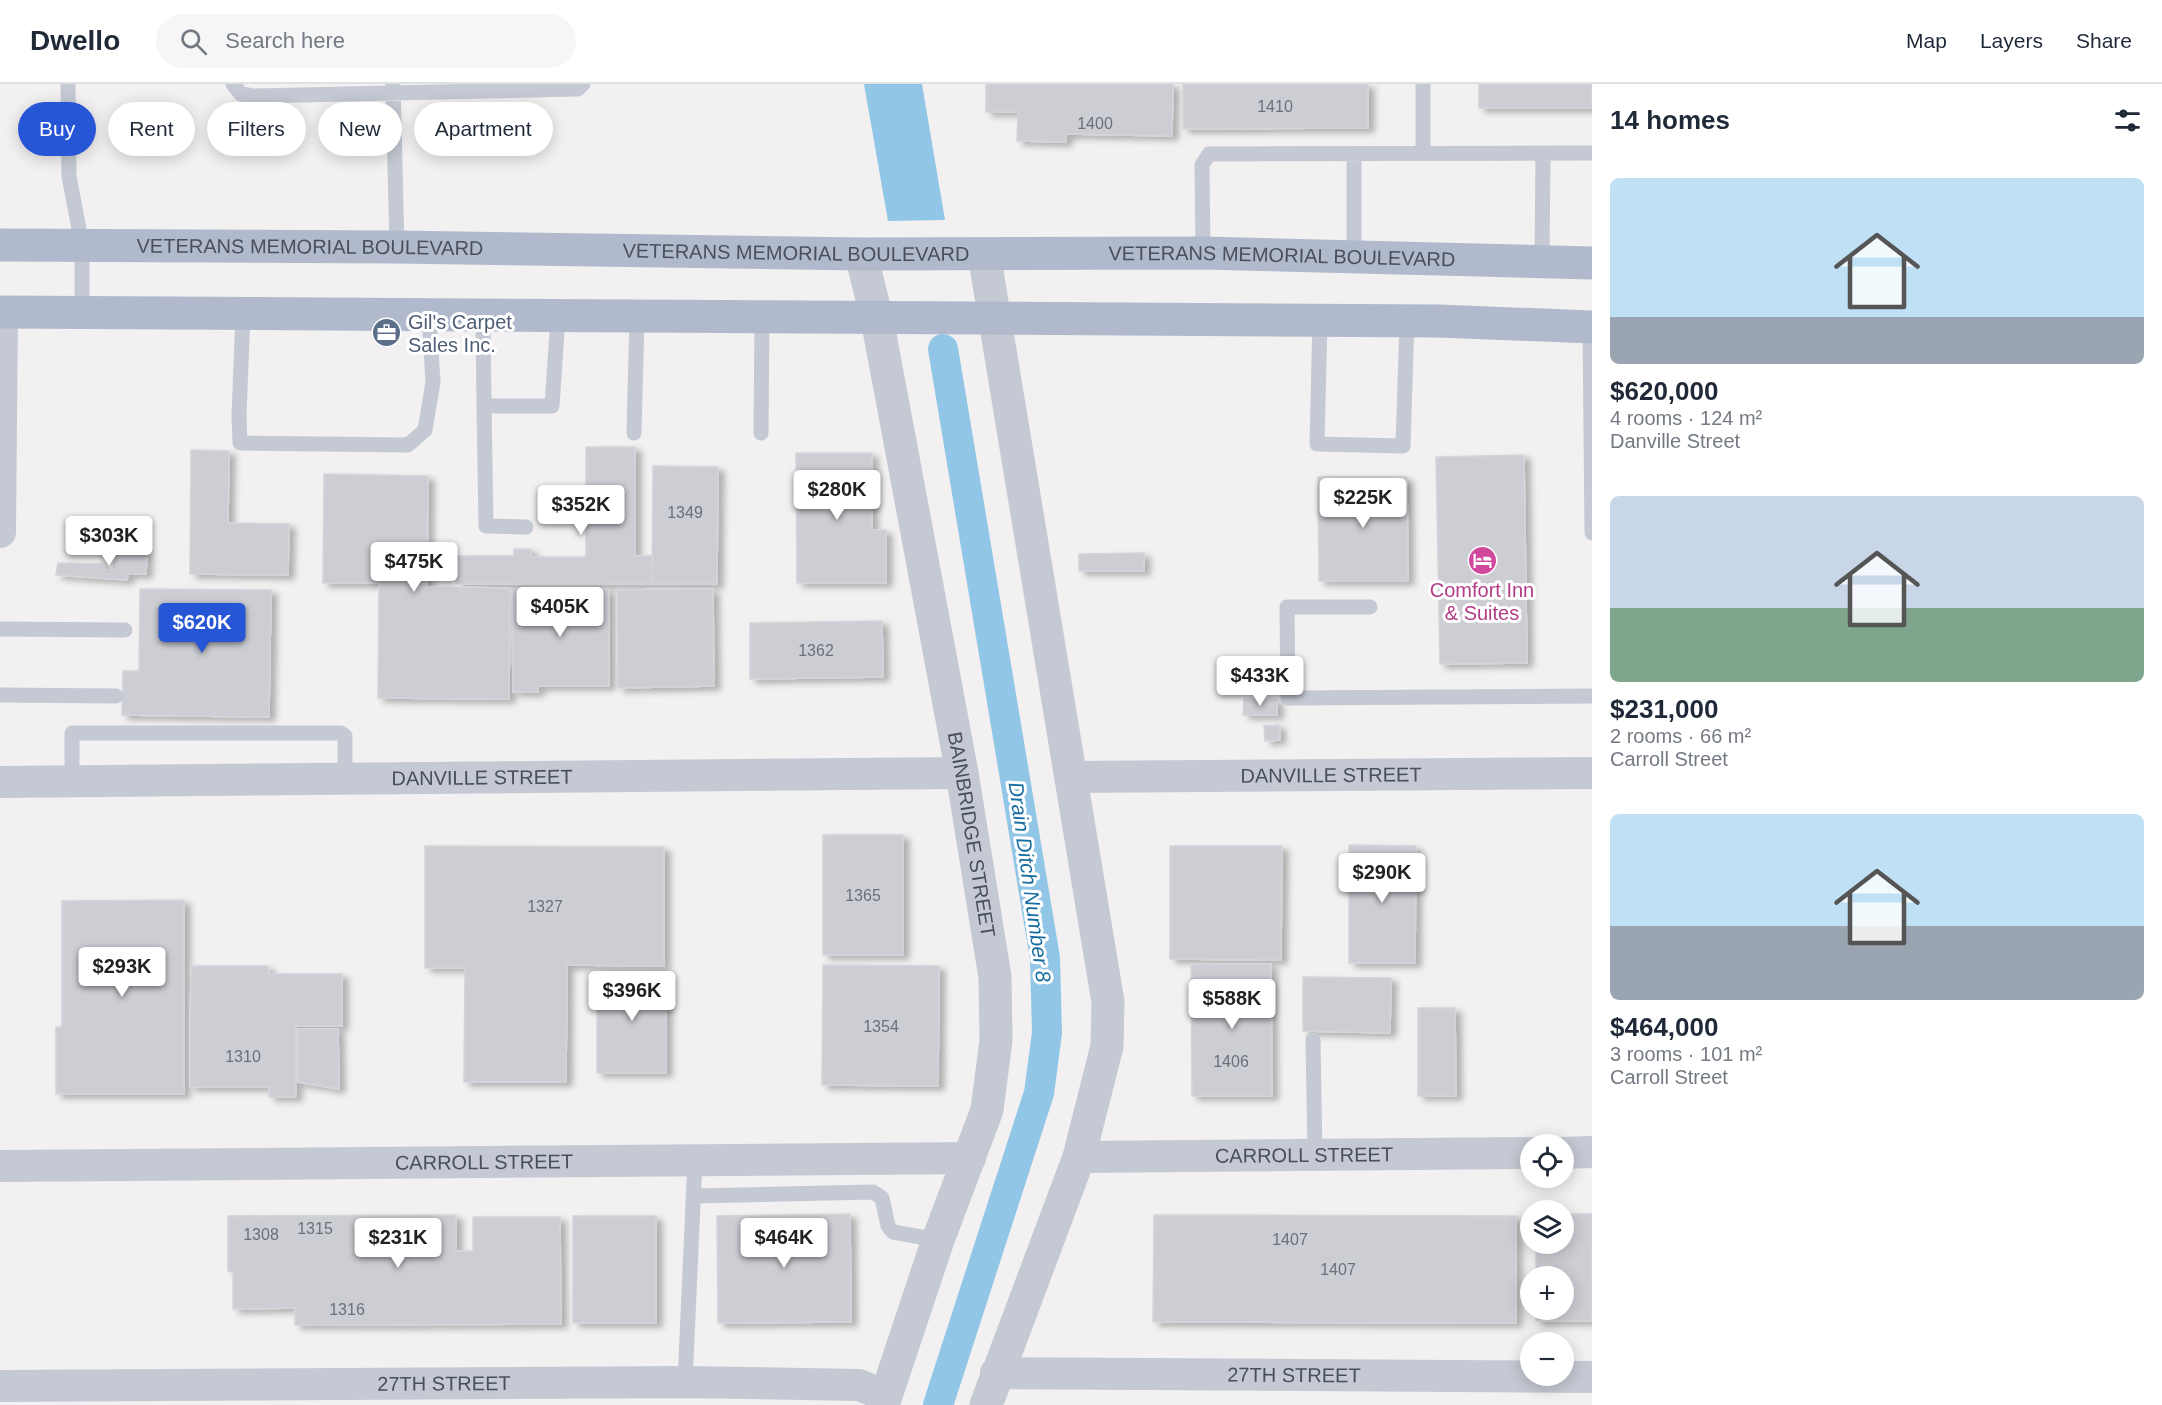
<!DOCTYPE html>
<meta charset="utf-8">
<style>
:root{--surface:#fff;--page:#f6f6f7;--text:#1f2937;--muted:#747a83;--line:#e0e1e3;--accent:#2655d5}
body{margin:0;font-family:Helvetica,sans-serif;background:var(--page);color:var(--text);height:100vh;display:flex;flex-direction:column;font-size:22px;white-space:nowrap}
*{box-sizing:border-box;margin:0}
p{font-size:20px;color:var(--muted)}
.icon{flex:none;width:33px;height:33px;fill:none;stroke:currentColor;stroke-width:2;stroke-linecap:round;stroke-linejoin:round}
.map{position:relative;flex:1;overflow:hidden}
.side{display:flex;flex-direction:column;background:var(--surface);width:570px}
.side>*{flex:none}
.hud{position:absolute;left:18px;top:18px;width:570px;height:54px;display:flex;gap:12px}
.tools{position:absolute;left:1520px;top:1050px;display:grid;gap:12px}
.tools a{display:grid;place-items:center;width:54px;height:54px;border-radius:50%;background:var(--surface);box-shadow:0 3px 15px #0003;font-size:30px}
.price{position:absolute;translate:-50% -51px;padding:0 14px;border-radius:6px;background:#fff;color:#222;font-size:20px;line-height:39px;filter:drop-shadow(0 2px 3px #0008)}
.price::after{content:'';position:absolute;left:50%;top:36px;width:18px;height:14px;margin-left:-9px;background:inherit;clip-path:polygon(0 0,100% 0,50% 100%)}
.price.active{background:var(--accent);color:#fff}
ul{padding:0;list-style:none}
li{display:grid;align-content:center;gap:12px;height:318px;padding:0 18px}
li span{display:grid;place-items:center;height:186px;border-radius:9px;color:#555}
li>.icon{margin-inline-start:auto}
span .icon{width:108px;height:108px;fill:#fffc;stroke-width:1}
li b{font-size:26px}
h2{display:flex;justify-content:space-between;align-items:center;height:72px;padding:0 18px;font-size:26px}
.tag{padding:0 21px;border-radius:27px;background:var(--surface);box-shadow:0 3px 15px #0003;font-size:21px;line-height:54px}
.tag.active{background:var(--accent);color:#fff}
header{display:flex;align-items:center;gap:36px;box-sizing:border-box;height:84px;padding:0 30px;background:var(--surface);border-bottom:2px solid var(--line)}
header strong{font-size:28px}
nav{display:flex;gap:33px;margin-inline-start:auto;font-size:21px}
.search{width:420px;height:54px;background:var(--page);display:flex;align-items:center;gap:15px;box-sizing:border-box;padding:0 21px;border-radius:33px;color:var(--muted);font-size:22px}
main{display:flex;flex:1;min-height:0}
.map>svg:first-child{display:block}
</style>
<header>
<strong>Dwello</strong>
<div class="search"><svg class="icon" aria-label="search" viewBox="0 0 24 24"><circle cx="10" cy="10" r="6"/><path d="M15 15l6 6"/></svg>Search here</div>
<nav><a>Map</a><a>Layers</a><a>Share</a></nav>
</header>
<main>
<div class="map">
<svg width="1592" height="1321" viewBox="0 0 1592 1321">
<defs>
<filter id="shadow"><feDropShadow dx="6" dy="4" stdDeviation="3" flood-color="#0004"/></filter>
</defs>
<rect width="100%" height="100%" fill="#f2f0f0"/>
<!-- water -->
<path fill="#92c6e6" d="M864 0H922L945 136 888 137Z"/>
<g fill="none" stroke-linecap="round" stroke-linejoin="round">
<!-- canal -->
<path stroke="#92c6e6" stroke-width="30" d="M938 1321 1039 1009 1047 949 1045 874 943 265"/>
</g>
<!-- building -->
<path fill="#cdced4" stroke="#d4d5db" stroke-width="1.5" filter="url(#shadow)" d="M986 0H1173L1172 52 1066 50V58L1017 57 1018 28H986Z
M1183 0H1368V44L1183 45Z
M1479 0H1592V24H1479Z
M586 363H635V472H653L652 500H456V472H514V465H531V473H586Z
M191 366 229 367 228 439 289 440 288 491 190 490Z
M796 369H872V446H886V499H797Z
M1524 371 1527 579 1440 580 1436 373Z
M653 382 718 383 717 500H652Z
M324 390 428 392 427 503 510 504 509 615 378 614 379 499H323Z
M1318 393H1407L1408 497H1319Z
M114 466 147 467 146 490H128L127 496 56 491 58 479 102 480 104 486H113Z
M1144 469V487H1079V470Z
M140 505 271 506 269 633 122 631 123 587H139Z
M512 505H609V602H538V608H513Z
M713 505 714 602 618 604 617 506Z
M882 537 883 593 750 595V539Z
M1244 615H1277V631H1243Z
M1279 641 1280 656 1265 657 1264 642Z
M823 751H903V871H823Z
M1349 761 1416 762 1415 879H1349Z
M425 762 664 763V882L567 881 566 998H464L465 884H425Z
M1170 762H1282L1281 876 1170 875Z
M184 816V1010H56V943H62V817Z
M1191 880H1271L1272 1012H1192Z
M823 881 939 882 938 1002 822 1001Z
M191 882H268L269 890H342V942H296V1013H269V1003H190Z
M597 888H666V989H597Z
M1303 893 1391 894 1390 949 1303 947Z
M1418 924H1455L1456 1012H1418Z
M298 945H338L339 1005 298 998Z
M850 1130 851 1238 718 1239 717 1132Z
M1563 1130H1592V1237H1536V1226H1563V1192H1536V1160H1563Z
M456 1131V1167H473V1133H560L561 1240 295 1241V1224L233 1225V1188L228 1187V1132Z
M1154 1131 1516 1132V1239L1153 1238Z
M573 1132H656V1239H573Z"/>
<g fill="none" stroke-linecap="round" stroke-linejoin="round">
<!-- service -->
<path stroke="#c4c9d3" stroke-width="15" d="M68 0 69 92 82 161V229
M233 0 241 10 253 12 578 5 583 0
M393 0 397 163
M1423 68V0
M1203 169 1202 81 1209 70 1592 69
M1354 172V70
M1542 176 1543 69
M243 230 239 331 240 359 408 361 425 346 433 298 429 232
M483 232 484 322H552L558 232
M1320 236 1317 360 1403 362 1407 236
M1590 243 1592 449
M484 322 486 442 526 443
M634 349 637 233
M761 349 762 234
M1370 523H1287L1288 614 1592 612
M0 545 125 546
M0 611 116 612
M72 697V649H341L345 652V695
M1313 956 1315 1071
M693 1112 873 1108 882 1114 888 1142 893 1148 938 1156
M685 1298 695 1076"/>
<!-- minor -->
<g stroke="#c4c9d3" stroke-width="32">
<path d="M0 448 2 228"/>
<path id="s1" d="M1070 693 1592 689"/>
<path id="s2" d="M0 698 962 689"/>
<path d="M1563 1069 1592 1068"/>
<path id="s3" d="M1079 1073 1530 1069"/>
<path id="s4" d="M0 1082 970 1074"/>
<path id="s5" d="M996 1289 1592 1293"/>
<path id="s6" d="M0 1302 685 1298 859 1301 886 1312"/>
</g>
<!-- tertiary -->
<g stroke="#c4c9d3" stroke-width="33">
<path id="s7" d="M861 170 877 235 962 689 995 893 996 956 987 1026 938 1156 883 1321"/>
<path d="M984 170 1108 918 1107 962 1079 1073 986 1321"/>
</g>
<!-- primary -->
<g stroke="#b1bacc" stroke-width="33">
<path id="s8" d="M0 161 397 163 861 170 1203 169 1592 179"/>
<path d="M0 228 1438 237 1592 243"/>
</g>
</g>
<!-- icons -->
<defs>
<symbol id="office-disc" viewBox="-11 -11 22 22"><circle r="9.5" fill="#5c6f8a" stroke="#fff"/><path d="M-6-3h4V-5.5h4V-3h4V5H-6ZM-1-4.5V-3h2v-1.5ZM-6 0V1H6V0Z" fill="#fff"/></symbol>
<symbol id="hotel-disc" viewBox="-11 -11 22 22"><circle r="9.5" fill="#d1479c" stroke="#fff"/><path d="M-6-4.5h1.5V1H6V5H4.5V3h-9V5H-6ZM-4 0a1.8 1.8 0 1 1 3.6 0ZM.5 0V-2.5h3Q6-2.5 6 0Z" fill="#fff"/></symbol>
</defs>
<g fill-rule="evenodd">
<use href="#office-disc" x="370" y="232" width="33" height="33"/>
<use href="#hotel-disc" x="1466" y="460" width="33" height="33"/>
</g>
<g text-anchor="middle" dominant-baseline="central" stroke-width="6" stroke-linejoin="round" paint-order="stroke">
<!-- number labels -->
<g font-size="16" fill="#6a707a">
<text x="1275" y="22">1410</text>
<text x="1095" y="39">1400</text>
<text x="685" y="428">1349</text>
<text x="816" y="566">1362</text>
<text x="863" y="811">1365</text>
<text x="545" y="822">1327</text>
<text x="881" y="942">1354</text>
<text x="243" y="972">1310</text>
<text x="1231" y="977">1406</text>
<text x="315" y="1144">1315</text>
<text x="261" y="1150">1308</text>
<text x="1290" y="1155">1407</text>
<text x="1338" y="1185">1407</text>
<text x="347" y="1225">1316</text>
</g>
<!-- street labels -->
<g font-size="20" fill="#49505c" stroke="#fff">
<text stroke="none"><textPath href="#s8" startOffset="310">VETERANS MEMORIAL BOULEVARD</textPath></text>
<text stroke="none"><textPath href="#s8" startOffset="796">VETERANS MEMORIAL BOULEVARD</textPath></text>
<text stroke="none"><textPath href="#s8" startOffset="1282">VETERANS MEMORIAL BOULEVARD</textPath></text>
<text stroke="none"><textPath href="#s1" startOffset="261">DANVILLE STREET</textPath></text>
<text stroke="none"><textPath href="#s2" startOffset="482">DANVILLE STREET</textPath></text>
<text stroke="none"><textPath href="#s7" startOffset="591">BAINBRIDGE STREET</textPath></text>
<text stroke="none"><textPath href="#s3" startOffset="225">CARROLL STREET</textPath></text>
<text stroke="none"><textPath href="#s4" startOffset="484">CARROLL STREET</textPath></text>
<text stroke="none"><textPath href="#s5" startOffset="298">27TH STREET</textPath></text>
<text stroke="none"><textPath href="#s6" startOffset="444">27TH STREET</textPath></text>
</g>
<!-- service labels -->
<g font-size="20" fill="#4e5e75" stroke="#fff" text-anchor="start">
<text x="408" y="238">Gil's Carpet<tspan x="408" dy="23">Sales Inc.</tspan></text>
</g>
<!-- hotel labels -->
<g font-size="20" fill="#b23c85" stroke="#fff">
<text x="1482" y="506">Comfort Inn<tspan x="1482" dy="23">&amp; Suites</tspan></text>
</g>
<!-- water labels -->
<g font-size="21" font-style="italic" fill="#176da1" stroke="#fff">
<text transform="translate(1030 798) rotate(82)">Drain Ditch Number 8</text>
</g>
</g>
</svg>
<div class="tools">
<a><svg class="icon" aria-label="locate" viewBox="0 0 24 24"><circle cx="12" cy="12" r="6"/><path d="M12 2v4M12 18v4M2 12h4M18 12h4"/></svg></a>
<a><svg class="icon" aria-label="layers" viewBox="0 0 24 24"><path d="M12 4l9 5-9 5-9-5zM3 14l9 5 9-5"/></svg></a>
<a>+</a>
<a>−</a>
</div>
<b class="price" style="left:837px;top:437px">$280K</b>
<b class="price" style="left:1363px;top:445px">$225K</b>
<b class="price" style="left:581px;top:452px">$352K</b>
<b class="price" style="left:109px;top:483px">$303K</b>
<b class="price" style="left:414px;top:509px">$475K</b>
<b class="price" style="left:560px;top:554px">$405K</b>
<b class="price active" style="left:202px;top:570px">$620K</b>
<b class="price" style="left:1260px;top:623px">$433K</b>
<b class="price" style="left:1382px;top:820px">$290K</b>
<b class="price" style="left:122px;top:914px">$293K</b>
<b class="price" style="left:632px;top:938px">$396K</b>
<b class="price" style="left:1232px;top:946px">$588K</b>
<b class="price" style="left:398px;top:1185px">$231K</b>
<b class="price" style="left:784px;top:1185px">$464K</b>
<div class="hud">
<a class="tag active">Buy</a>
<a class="tag">Rent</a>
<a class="tag">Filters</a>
<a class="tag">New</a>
<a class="tag">Apartment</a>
</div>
</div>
<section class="side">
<h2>14 homes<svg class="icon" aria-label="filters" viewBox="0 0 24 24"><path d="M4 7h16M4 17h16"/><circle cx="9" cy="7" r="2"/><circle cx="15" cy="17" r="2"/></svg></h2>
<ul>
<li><span style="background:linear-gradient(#bfe0f5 75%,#9aa5b1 0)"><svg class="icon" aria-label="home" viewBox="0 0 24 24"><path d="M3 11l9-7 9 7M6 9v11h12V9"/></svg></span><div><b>$620,000</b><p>4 rooms · 124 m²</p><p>Danville Street</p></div></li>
<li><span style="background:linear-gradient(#c9d6e8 60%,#7fa58c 0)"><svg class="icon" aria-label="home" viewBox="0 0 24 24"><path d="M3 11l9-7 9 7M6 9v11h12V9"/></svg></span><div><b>$231,000</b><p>2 rooms · 66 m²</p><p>Carroll Street</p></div></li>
<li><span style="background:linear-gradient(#bfe0f5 60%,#9aa5b1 0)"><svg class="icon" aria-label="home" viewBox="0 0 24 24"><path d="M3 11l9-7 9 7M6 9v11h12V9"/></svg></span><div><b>$464,000</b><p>3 rooms · 101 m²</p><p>Carroll Street</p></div></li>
</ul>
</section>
</main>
